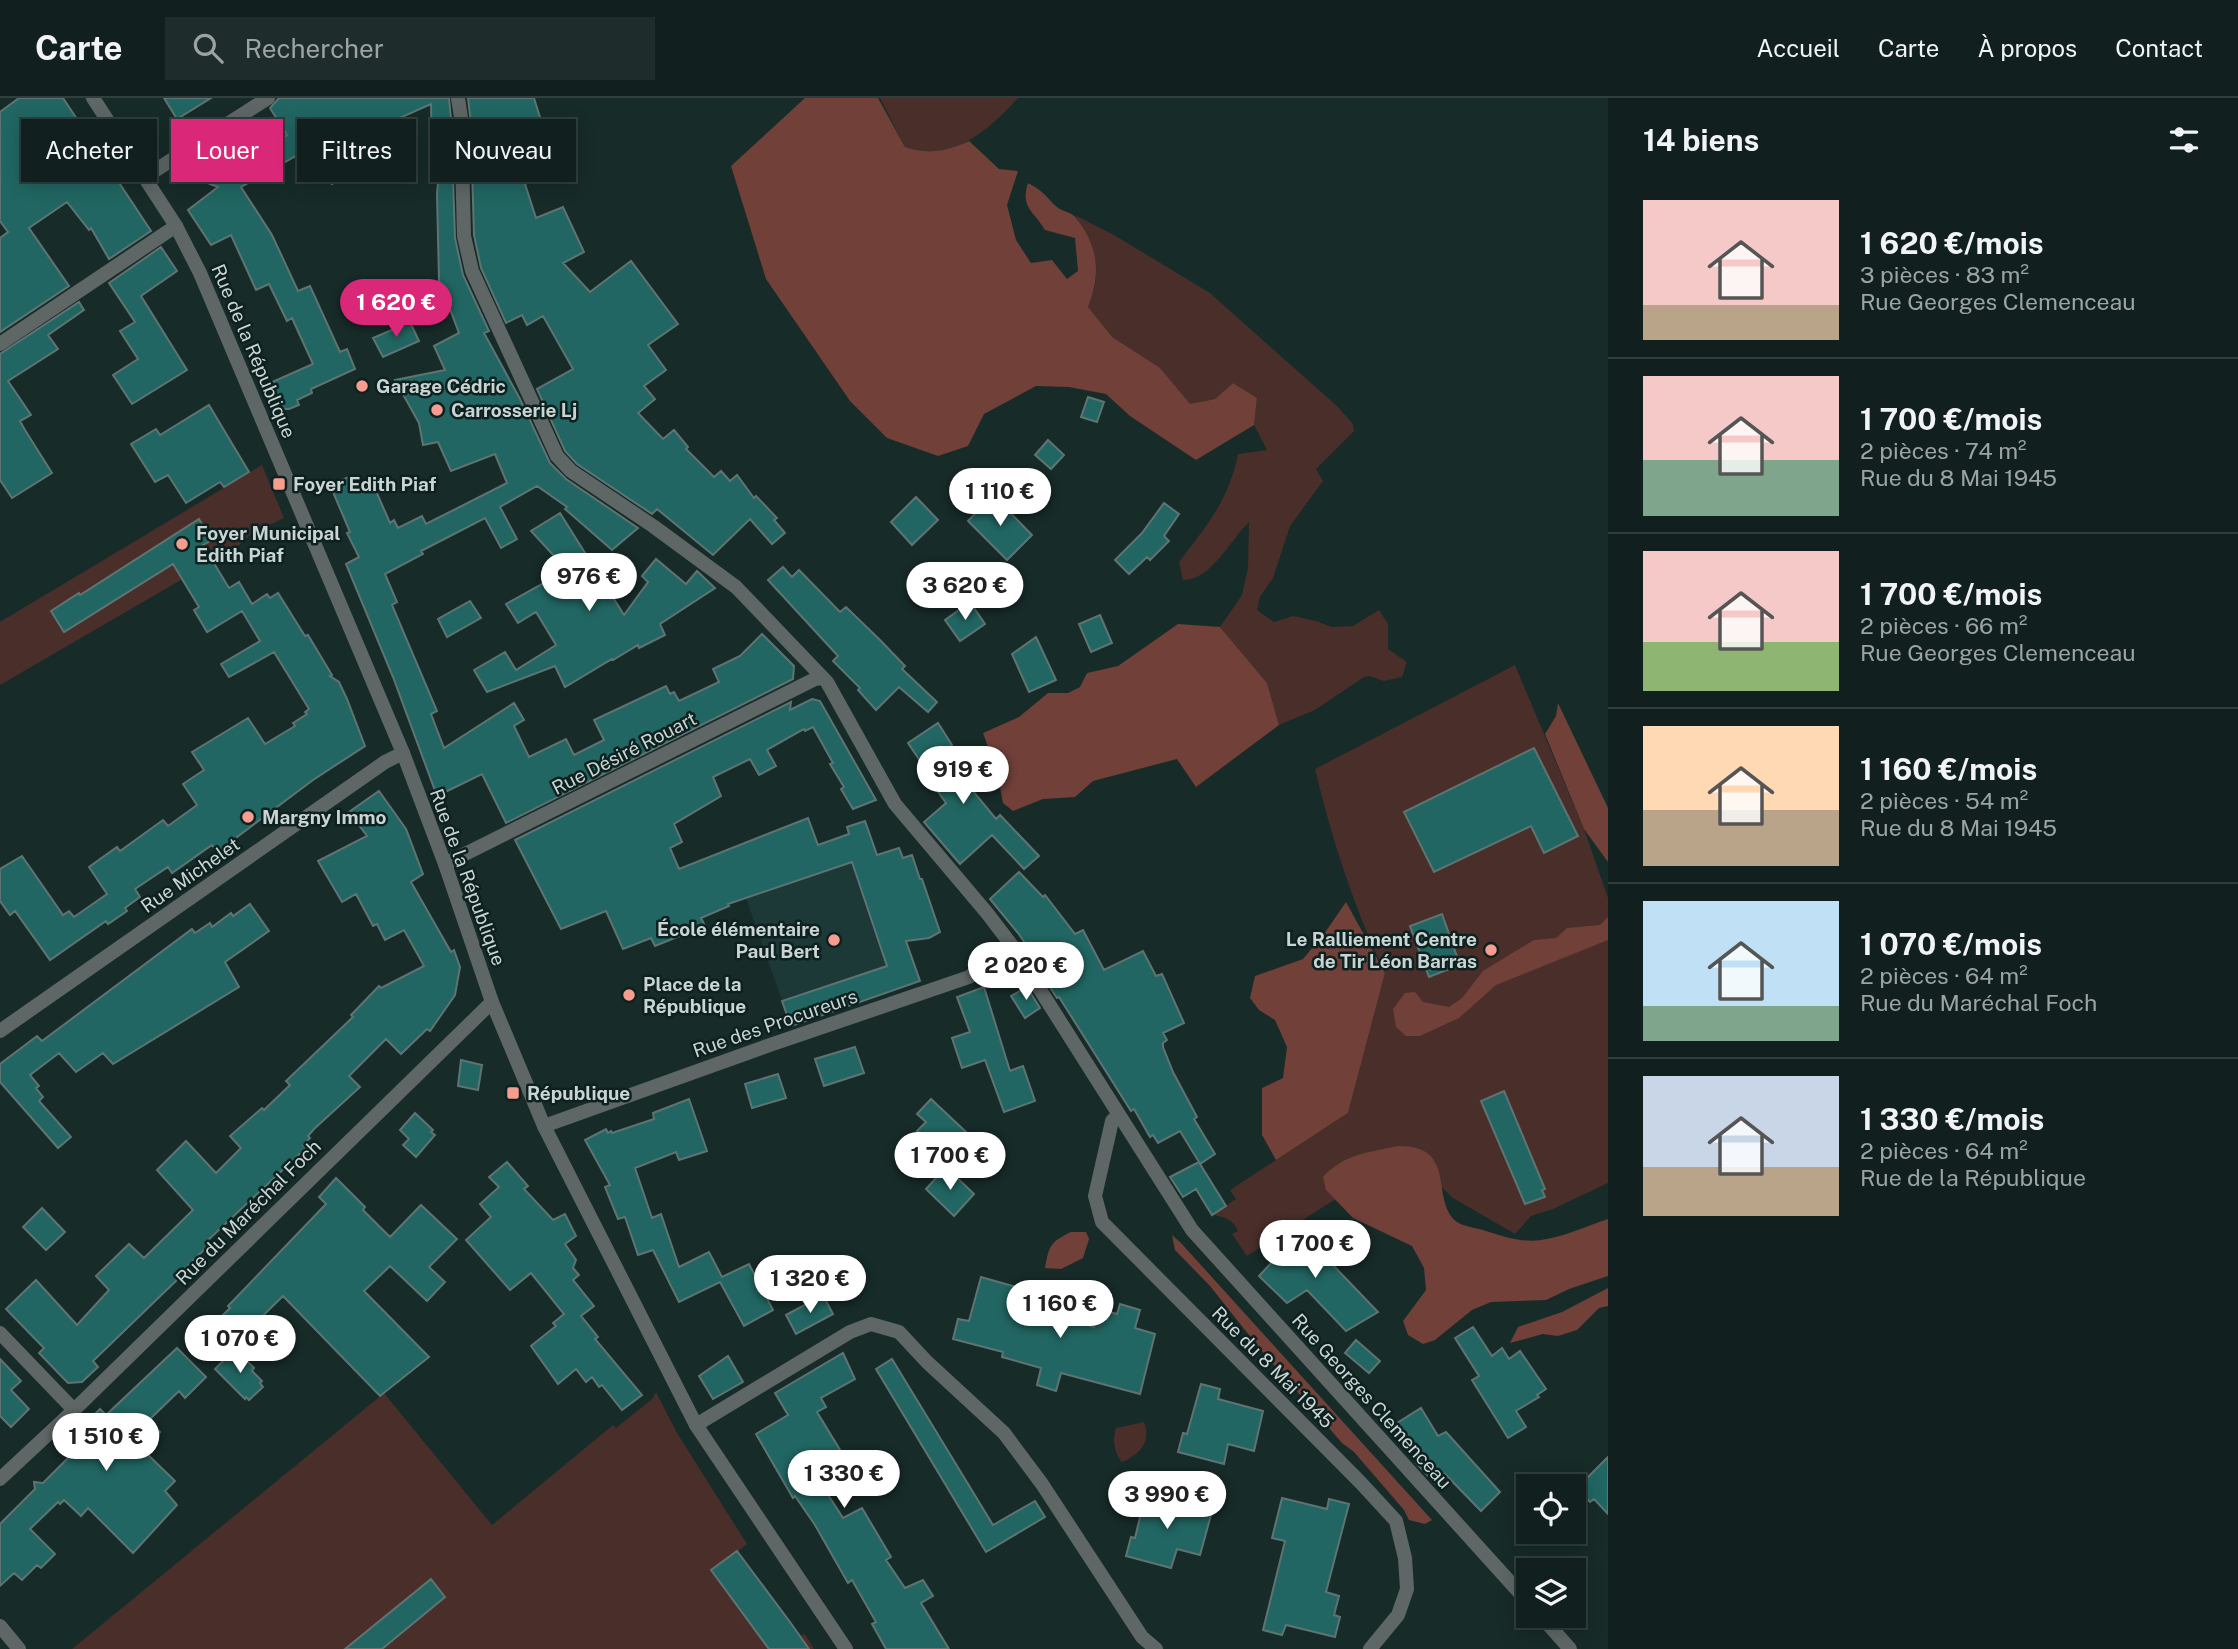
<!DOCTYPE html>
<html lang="fr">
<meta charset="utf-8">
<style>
:root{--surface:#11201f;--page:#1e2d2c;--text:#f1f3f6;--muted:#9ca3a4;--line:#303e3d;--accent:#db2777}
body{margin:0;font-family:"Public Sans",sans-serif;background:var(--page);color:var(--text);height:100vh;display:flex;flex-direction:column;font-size:26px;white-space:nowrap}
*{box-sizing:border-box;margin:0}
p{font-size:23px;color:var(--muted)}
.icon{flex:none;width:38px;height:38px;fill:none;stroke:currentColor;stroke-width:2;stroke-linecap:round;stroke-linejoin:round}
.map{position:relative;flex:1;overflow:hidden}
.drawer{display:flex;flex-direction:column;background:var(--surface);width:630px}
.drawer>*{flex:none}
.hud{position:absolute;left:21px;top:21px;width:665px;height:63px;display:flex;gap:14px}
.controls{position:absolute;left:1516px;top:1376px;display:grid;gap:14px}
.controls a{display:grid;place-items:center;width:70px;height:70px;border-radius:0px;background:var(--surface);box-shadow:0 4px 18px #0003,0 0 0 2px var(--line);font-size:35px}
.price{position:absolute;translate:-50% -60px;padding:0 16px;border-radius:24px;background:#fff;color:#222;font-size:23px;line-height:46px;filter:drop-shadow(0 2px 4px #0008)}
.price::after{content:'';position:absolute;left:50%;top:42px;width:21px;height:16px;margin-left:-10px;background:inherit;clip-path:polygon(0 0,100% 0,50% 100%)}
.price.active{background:var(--accent);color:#fff}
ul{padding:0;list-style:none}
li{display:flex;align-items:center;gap:21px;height:175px;padding:0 35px}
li+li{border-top:2px solid var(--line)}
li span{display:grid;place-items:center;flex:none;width:196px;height:140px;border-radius:0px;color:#555}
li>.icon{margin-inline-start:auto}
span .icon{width:84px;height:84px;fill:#fffc;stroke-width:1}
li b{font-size:30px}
h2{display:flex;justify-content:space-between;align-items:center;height:84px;padding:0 35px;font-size:30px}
.tag{padding:0 24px;border-radius:0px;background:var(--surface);box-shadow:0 4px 18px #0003,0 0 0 2px var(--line);font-size:24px;line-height:63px}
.tag.active{background:var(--accent);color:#fff}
header{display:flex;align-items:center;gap:42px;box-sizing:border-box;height:98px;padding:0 35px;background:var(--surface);border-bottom:2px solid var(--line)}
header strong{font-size:33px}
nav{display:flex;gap:38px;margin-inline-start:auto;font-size:24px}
.search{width:490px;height:63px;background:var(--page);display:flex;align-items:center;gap:18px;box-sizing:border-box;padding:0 24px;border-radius:0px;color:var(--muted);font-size:26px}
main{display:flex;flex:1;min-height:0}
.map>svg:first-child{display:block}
</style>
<header>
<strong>Carte</strong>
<div class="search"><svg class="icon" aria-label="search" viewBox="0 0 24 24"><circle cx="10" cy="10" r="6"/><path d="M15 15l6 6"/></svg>Rechercher</div>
<nav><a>Accueil</a><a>Carte</a><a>À propos</a><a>Contact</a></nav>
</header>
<main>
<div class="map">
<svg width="1608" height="1551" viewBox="0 0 1608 1551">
<rect width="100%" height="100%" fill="#172b29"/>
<!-- built -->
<path fill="#1c3937" d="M857 726 867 730 920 883 791 928 746 800 749 771 849 736 847 729Z"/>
<!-- green -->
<path fill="#492e2a" d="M880 0H1018C988 33 952 65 905 49Z
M1075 117 1114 137 1210 195 1337 308 1353 326 1354 333 1316 371 1323 383 1290 428 1273 480 1260 499 1257 512 1274 524 1293 518 1316 523 1332 529 1353 528 1379 512 1388 526V551L1407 564 1402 579 1384 583 1369 578 1364 579 1315 612 1279 627 1267 585 1220 529 1242 497 1248 470 1249 424C1231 441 1211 483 1183 482L1179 464C1207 427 1229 402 1238 356L1267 352 1254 327 1257 300 1233 285 1215 301 1190 307 1111 239 1088 209C1104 169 1095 152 1075 117Z
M262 367 284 420 251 436 236 450 0 587V524Z
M1515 567 1584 731 1608 800V1085L1553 1111 1531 1118 1515 1136 1453 1100 1401 1051 1351 1091 1247 1158 1232 1136 1238 1133C1232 1120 1224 1119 1212 1117L1236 1101 1230 1092 1348 1015 1385 875C1354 810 1332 742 1315 671Z
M656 1294 677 1335 747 1446 737 1454 800 1538 805 1536 814 1551H72L384 1295 492 1427 613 1327 616 1330 652 1301Z
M1144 1324C1152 1343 1140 1357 1122 1364 1114 1355 1112 1341 1116 1330Z"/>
<!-- forest -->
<path fill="#704039" d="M805 0H878L905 49C929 57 947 53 969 43L999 71 1018 73 1007 107 1016 142 1031 165 1052 162 1067 181 1078 173 1075 140 1045 132C1034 113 1020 110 1028 85 1045 94 1045 98 1057 109 1063 114 1072 114 1076 120 1099 149 1101 176 1088 209L1112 239 1160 270 1190 306 1215 301 1233 285 1257 300 1254 327 1196 362 1130 318 1106 296 1069 289 1036 288 984 316 968 348 938 358 887 340 850 303 766 181 731 68Z
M1178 526 1220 529 1267 585 1279 627 1196 689 1177 661 1093 683 1075 699 1043 701 1013 713 1003 705 997 674 983 635 1019 619 1048 595H1068L1080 589 1087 575 1118 568Z
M1558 605 1608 710V764L1584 731 1545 636 1556 618Z
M1346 804 1385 875 1348 1015 1276 1062 1262 1037V990L1283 980 1287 949 1275 922 1259 912 1250 900 1255 878 1303 861 1326 833Z
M1608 819V842L1496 887 1459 920 1420 938H1406L1396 929 1393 911 1405 895 1415 894 1423 904 1449 909 1462 900 1483 873 1534 842 1556 840 1567 830 1600 827Z
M1398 1048C1459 1047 1429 1103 1457 1124 1463 1128 1476 1130 1483 1132 1501 1138 1522 1145 1541 1142 1563 1139 1587 1128 1608 1121V1178L1569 1191 1546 1202 1491 1204 1472 1212 1435 1242 1423 1246 1408 1237 1403 1223 1426 1192 1424 1170 1412 1148 1353 1120 1326 1092 1323 1079C1346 1055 1367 1055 1398 1048Z
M1071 1134H1086L1089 1141 1083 1160 1061 1171 1045 1170C1049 1148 1050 1144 1071 1134Z
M1172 1137 1181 1145 1432 1422 1425 1426 1409 1422 1404 1412 1354 1354 1342 1345 1260 1251 1210 1188 1175 1152Z
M1608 1190V1208L1599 1210 1577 1232 1558 1238 1543 1236 1510 1245 1518 1229 1562 1214Z"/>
<!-- building -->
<path fill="#216662" stroke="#5f7472" stroke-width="2" d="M19 0H63L151 133 109 161 91 130 89 132 67 104 29 130 69 188 0 234V140L8 134 0 123V14Z
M164 0H211L177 21Z
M279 0H449L451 21 455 140 463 177 489 233 484 235 520 301 550 365 566 381 638 430 612 452 565 411 567 409 537 388 500 409 517 441 501 450 485 420 421 453 423 456 385 476 397 504 392 507 437 613 431 616 444 650 514 605 524 622 514 628 529 659 566 641 574 657 604 642 594 622 666 588 670 596 674 594 679 603 719 584 713 571 740 558 762 536 794 568 793 581 506 725 482 676 437 698 393 579 346 466 359 459 347 435 350 434 330 387 351 378 355 389 367 384 368 388 373 386 390 425 394 422 398 430 422 418 426 426 507 385 495 356 451 373 438 344 423 347 419 325 395 282 445 272 434 248 459 235 439 182 437 96 439 73 436 74 435 55H432L431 6 341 46 358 73 332 86 310 50 241 89 272 137 298 193 310 188 340 254 347 251 355 271 311 291 312 295 297 302 299 307 289 311H282L270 285 313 266 292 220 287 223 269 186 256 192 231 137 211 147 188 112 218 89 174 72 242 28 260 56 287 37 270 10Z
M468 0H534L556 71 525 86 536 120 563 109 584 154 563 165 590 194 631 163 678 226 648 247 666 272 644 288 655 301 638 315 663 341 674 332 688 349 686 351 714 379 721 373 730 383 737 377 754 400 756 398 777 420 774 422 785 435 772 446 750 421 713 457 657 411 652 416 577 366 565 353 537 291 573 271 543 218 527 227 522 217 506 225 481 170 474 137 472 70 477 69 479 73 518 62 507 25 493 29 490 21 471 26Z
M161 149 177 173 141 198 187 272 132 306 113 277 138 261 120 233 135 224 109 185Z
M79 204 84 212 48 237 58 251 8 283 31 317 20 323 25 332 52 375 12 400 0 382V256Z
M410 224 419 243 383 259 373 240Z
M1088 299 1104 304 1097 324 1081 319Z
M209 307 249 374 224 389 220 384 186 405 168 377 155 384 131 346 156 331 160 337Z
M1048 342 1064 357 1051 371 1035 357Z
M993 397 1032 437 1007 462 968 423Z
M916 399 938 422 912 447 891 424Z
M1164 405 1179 416 1164 438 1169 443 1150 462 1147 459 1129 476 1115 462 1142 435Z
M560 415 624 517 648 484 642 478 656 461 686 486 697 473 715 490 660 526 665 537 639 550 638 547 613 562 612 561 565 589 555 568 487 594 474 572 505 554 516 572 556 547 536 514 518 525 506 506 567 472 531 433Z
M199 421 212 442 203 447 229 490 239 484 252 506 267 496 270 500 278 495 305 538 308 537 332 577 330 578 339 584 347 601 365 648 313 682 217 754 212 747 172 775 168 769 135 791 140 799 125 810 127 813 108 826 106 823 50 862 15 813 10 817 0 803V771L22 758 63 817 69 813 74 819 107 796 89 769 117 749 120 753 163 722 168 728 197 707 183 686 204 672 192 654 248 620 265 646 295 628 293 625 307 616 305 614 309 611 274 554 229 579 221 566 260 543 242 513 207 534 194 512 199 509 173 466 64 534 51 513 79 495 80 497Z
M783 469 792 479 799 472 840 514 846 509 881 543 905 568 902 571 937 604 928 614 899 589 876 612 858 592 860 590 833 563 838 558 768 482Z
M470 503 481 520 447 539 438 521Z
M970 504 985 526 960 543 945 522Z
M1100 517 1112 545 1091 554 1079 526Z
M1036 539 1056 582 1029 594 1012 556Z
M812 601 820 603 876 702 853 711 841 691 844 689 830 666 833 665 813 629 805 633 804 631 767 652 776 668 759 677 750 661 713 679 721 698 674 726 682 744 670 750 679 771 808 720 818 747 849 736 847 729 865 723 877 757 899 750 903 760 912 757 920 781H922L940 834 929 840 906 843 920 883 791 928 782 903 887 868 852 764 728 806 729 808 701 820 705 828 655 848 651 840 623 851 606 813 561 831 515 742 791 604 790 612Z
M938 625 952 647 943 653 968 687 996 721 1000 717 1039 758 1024 771 992 737 960 766 924 724 946 705 929 681 931 679 908 645Z
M1534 650 1578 738 1544 755 1531 728 1434 774 1404 714Z
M379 693 406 731 423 776 411 784 451 854 454 852 460 869 455 897 430 933 427 931 401 956 386 941 349 978 360 989 314 1031 308 1038 310 1040 303 1047 306 1050 206 1144 209 1147 177 1178 179 1180 93 1263 98 1269 82 1284 68 1285 39 1255 44 1250 6 1211 36 1182 77 1227 109 1192 96 1178 129 1146 144 1160 193 1112 157 1072 186 1043 216 1075 241 1050 230 1038 262 1010 264 1012 290 987 286 983 353 919 351 917 379 888 381 890 424 868 404 832 385 842 377 826 373 828 356 796 342 804 318 763 367 738 349 714Z
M1019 774 1043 799 1045 797 1075 836 1083 832 1104 872 1143 853 1156 878 1162 876 1184 925 1163 935 1167 942 1163 945V949L1173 974 1197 1019 1194 1021 1215 1056 1200 1066 1226 1108 1212 1117 1196 1091 1183 1099 1170 1079 1199 1064 1180 1033 1158 1045 1153 1037 1150 1039 1134 1011 1131 1013 1059 899 1057 900 1043 879 1047 876 1018 835 990 801Z
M250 806 269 833 225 864 239 889 113 966 103 955 76 974 59 955 30 977 39 988 36 990 43 999 39 1003 71 1039 58 1050 0 984V966L37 938 42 943 192 831 195 835 210 825 212 829 231 815 233 818Z
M1442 816 1460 867 1429 879 1410 828Z
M984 889 1010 973 1023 968 1035 1003 1004 1014 985 962 962 970 952 940 970 934 957 899Z
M1027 889 1040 910 1025 920 1011 898Z
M855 949 864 975 824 988 815 961Z
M461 962 482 967 478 992 458 988Z
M778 976 786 1000 752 1010 745 986Z
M1504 993 1545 1091 1542 1092 1545 1099 1525 1106 1481 1003Z
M689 1001 707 1053 679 1062 676 1054 635 1070 652 1120 661 1116 679 1169 709 1154 722 1179 749 1166 773 1212 744 1228 720 1184 679 1204 653 1152 638 1157 625 1119 618 1121 605 1089 610 1087 585 1042 606 1031 608 1035 611 1033 612 1035 654 1021 653 1015Z
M931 1001 981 1048 959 1072 917 1033 926 1024 917 1016Z
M415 1015 433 1032 431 1034 435 1037 416 1059 403 1047 409 1041 400 1032Z
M507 1064 528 1088 524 1091 553 1122 565 1116 576 1138 565 1146 576 1162 573 1170 579 1177 573 1182 594 1208 581 1218 598 1239 595 1241 642 1297 622 1312 602 1287 599 1289 592 1279 586 1284 576 1271 558 1286 531 1248 556 1228 553 1225 564 1216 531 1175 510 1192 466 1142 491 1119 480 1106 499 1089 489 1079Z
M946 1069 974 1096 954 1118 926 1091Z
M336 1080 365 1109 363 1112 390 1139 421 1107 457 1141 429 1169 445 1184 427 1203 390 1168 364 1193 429 1259 380 1298 283 1198 238 1242 218 1222 230 1210 228 1208 326 1106 319 1099Z
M42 1110 65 1134 46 1152 23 1129Z
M1296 1128 1329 1163 1378 1214 1346 1233 1307 1192 1287 1205 1259 1178 1285 1150 1278 1139Z
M981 1179 1020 1190 1014 1213 1053 1223 1054 1219 1094 1229 1098 1211 1117 1216 1120 1206 1140 1212 1135 1230 1155 1236 1140 1296 1061 1275 1056 1293 1037 1287 1041 1270 1002 1259 1003 1254 953 1241 958 1221 969 1223Z
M823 1197 833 1216 796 1236 786 1217Z
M1473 1229 1492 1258 1502 1250 1509 1261 1520 1253 1546 1291 1537 1297 1539 1299 1516 1313 1526 1329 1508 1340 1472 1282 1479 1278 1455 1240Z
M1356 1242 1380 1263 1369 1275 1345 1255Z
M177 1250 206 1279 185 1300 179 1293 149 1322 160 1334 144 1353 175 1383 165 1393 177 1407 133 1455 88 1410 81 1418 64 1402 60 1406 58 1404 30 1431 55 1456 41 1470 37 1467 22 1482 14 1475 0 1488V1426L35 1391 34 1384 43 1385 76 1352 67 1343 100 1311 106 1317Z
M235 1251 254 1270 252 1273 262 1283 260 1285 263 1289 249 1302 246 1299 245 1301 215 1271Z
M843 1255 855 1281 821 1300 826 1309 817 1314 848 1365 833 1375 838 1383 825 1392 843 1420 862 1410 891 1459 886 1462 905 1490 923 1482 933 1498 921 1505 949 1551H886L872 1526 876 1524 852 1482 848 1485 815 1427 795 1398 793 1400 756 1336 788 1317 775 1295Z
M728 1258 743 1284 713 1301 699 1278Z
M0 1261 21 1283 11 1292 29 1311 11 1329 0 1318Z
M892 1261 993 1427 1035 1403 1045 1419 986 1454 876 1271Z
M1201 1286 1220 1291 1218 1301 1263 1313 1254 1353 1228 1346 1224 1366 1178 1354 1183 1335 1187 1336Z
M1421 1310 1438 1338 1446 1334 1500 1394 1481 1413 1445 1376 1435 1385 1416 1365 1420 1361 1397 1325Z
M1608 1359V1416L1594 1401 1590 1404 1577 1390Z
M1147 1390 1168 1395 1166 1405 1211 1417 1200 1457 1177 1451 1171 1470 1126 1458 1131 1439 1135 1440Z
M1282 1400 1327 1411 1329 1401 1349 1406 1326 1494 1339 1498 1334 1517 1340 1519 1335 1539 1286 1527 1282 1537 1263 1532 1285 1443 1272 1440Z
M737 1453 790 1524 809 1551H769L711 1472Z
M431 1481 445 1499 382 1551H345Z"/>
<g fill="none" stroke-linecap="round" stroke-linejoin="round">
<!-- minor -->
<path stroke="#5e6766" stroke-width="14" d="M458 0 461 20 464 138 472 173 557 358 571 373 653 428 736 489 827 584 895 706 987 815 1013 849 1192 1132 1528 1504
M145 79 268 0
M0 246 176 128
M445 766 815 581 822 580
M0 933 385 664 403 655
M1118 1017 1112 1023 1095 1098 1102 1124 1361 1385 1396 1423 1405 1460 1407 1491 1398 1517 1370 1551
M544 1028 767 948 969 879 1013 849
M0 1235 74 1312
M696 1327 850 1234 871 1226 899 1234 927 1264 1004 1335 1042 1386 1142 1539 1156 1551
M0 1381 74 1312 492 904
M1540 1517 1570 1551
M0 1528 19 1551"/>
<!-- tertiary -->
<path stroke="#5e6766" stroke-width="14" d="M93 0 176 128 200 175 403 655 445 766 492 904 544 1028 696 1327 846 1551"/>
</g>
<!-- markers -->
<g fill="#f59d8f" stroke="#0e2120" stroke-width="2.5">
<circle cx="362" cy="288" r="7"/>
<circle cx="437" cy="312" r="7"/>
<rect x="272" y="379" width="14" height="14" rx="3.5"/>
<circle cx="182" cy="446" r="7"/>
<circle cx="248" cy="719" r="7"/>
<circle cx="834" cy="842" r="7"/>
<circle cx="1491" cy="852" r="7"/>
<circle cx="629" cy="897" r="7"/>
<rect x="506" y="988" width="14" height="14" rx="3.5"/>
</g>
<g text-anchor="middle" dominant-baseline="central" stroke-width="5" stroke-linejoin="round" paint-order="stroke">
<!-- street labels -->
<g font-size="19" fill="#c9d5d3" stroke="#0e2120">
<text transform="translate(254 253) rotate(67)">Rue de la République</text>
<text transform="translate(624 655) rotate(-27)">Rue Désiré Rouart</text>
<text transform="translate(190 777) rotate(-35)">Rue Michelet</text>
<text transform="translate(468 779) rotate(70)">Rue de la République</text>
<text transform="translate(775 925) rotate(-19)">Rue des Procureurs</text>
<text transform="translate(248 1114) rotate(-45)">Rue du Maréchal Foch</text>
<text transform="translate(1273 1269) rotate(45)">Rue du 8 Mai 1945</text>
<text transform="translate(1372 1303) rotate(48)">Rue Georges Clemenceau</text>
</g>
<!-- poi labels -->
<g font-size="19" font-weight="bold" fill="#c9d5d3" stroke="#0e2120" text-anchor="start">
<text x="376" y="288">Garage Cédric</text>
<text x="451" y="312">Carrosserie Lj</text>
<text x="293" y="386">Foyer Edith Piaf</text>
<text x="196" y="435">Foyer Municipal<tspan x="196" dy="22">Edith Piaf</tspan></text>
<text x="262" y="719">Margny Immo</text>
<text x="820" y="831" text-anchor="end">École élémentaire<tspan x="820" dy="22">Paul Bert</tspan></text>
<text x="1477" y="841" text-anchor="end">Le Ralliement Centre<tspan x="1477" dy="22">de Tir Léon Barras</tspan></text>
<text x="643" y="886">Place de la<tspan x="643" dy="22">République</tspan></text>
<text x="527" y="995">République</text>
</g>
</g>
</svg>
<div class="controls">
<a><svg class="icon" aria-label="locate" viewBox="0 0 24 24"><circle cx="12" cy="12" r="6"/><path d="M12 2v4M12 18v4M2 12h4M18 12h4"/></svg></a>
<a><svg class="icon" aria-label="layers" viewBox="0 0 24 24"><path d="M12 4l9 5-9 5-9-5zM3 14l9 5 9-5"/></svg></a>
</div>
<b class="price active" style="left:396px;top:241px">1 620 €</b>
<b class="price" style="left:1000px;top:430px">1 110 €</b>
<b class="price" style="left:589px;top:515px">976 €</b>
<b class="price" style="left:965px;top:524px">3 620 €</b>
<b class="price" style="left:963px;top:708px">919 €</b>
<b class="price" style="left:1026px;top:904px">2 020 €</b>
<b class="price" style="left:950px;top:1094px">1 700 €</b>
<b class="price" style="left:1315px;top:1182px">1 700 €</b>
<b class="price" style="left:810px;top:1217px">1 320 €</b>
<b class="price" style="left:1060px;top:1242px">1 160 €</b>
<b class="price" style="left:240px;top:1277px">1 070 €</b>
<b class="price" style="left:106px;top:1375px">1 510 €</b>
<b class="price" style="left:844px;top:1412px">1 330 €</b>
<b class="price" style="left:1167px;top:1433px">3 990 €</b>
<div class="hud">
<a class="tag">Acheter</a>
<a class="tag active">Louer</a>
<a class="tag">Filtres</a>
<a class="tag">Nouveau</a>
</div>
</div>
<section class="drawer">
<h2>14 biens<svg class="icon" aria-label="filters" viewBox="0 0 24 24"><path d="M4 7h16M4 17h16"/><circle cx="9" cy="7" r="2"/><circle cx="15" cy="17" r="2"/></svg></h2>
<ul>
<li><span style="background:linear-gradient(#f6c9c9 75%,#b9a48a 0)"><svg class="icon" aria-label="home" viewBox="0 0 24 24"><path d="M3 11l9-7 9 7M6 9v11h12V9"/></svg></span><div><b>1 620 €/mois</b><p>3 pièces · 83 m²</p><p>Rue Georges Clemenceau</p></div></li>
<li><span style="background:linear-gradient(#f6c9c9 60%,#7fa58c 0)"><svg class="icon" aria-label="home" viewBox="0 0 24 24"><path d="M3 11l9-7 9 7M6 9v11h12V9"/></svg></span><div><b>1 700 €/mois</b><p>2 pièces · 74 m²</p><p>Rue du 8 Mai 1945</p></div></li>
<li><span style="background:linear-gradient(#f6c9c9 65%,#8fb573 0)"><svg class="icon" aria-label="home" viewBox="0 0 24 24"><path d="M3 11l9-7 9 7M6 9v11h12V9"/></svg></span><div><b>1 700 €/mois</b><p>2 pièces · 66 m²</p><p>Rue Georges Clemenceau</p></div></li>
<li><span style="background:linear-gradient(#ffd9b3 60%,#b9a48a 0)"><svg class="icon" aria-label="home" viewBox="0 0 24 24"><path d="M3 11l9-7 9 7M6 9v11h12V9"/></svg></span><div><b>1 160 €/mois</b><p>2 pièces · 54 m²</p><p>Rue du 8 Mai 1945</p></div></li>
<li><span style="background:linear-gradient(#bfe0f5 75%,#7fa58c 0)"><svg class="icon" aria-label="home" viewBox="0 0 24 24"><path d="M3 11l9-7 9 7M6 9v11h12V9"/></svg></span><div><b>1 070 €/mois</b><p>2 pièces · 64 m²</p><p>Rue du Maréchal Foch</p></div></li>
<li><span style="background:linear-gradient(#c9d6e8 65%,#b9a48a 0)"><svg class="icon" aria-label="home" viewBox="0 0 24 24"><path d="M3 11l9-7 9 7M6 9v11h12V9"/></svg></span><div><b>1 330 €/mois</b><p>2 pièces · 64 m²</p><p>Rue de la République</p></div></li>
</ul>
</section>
</main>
